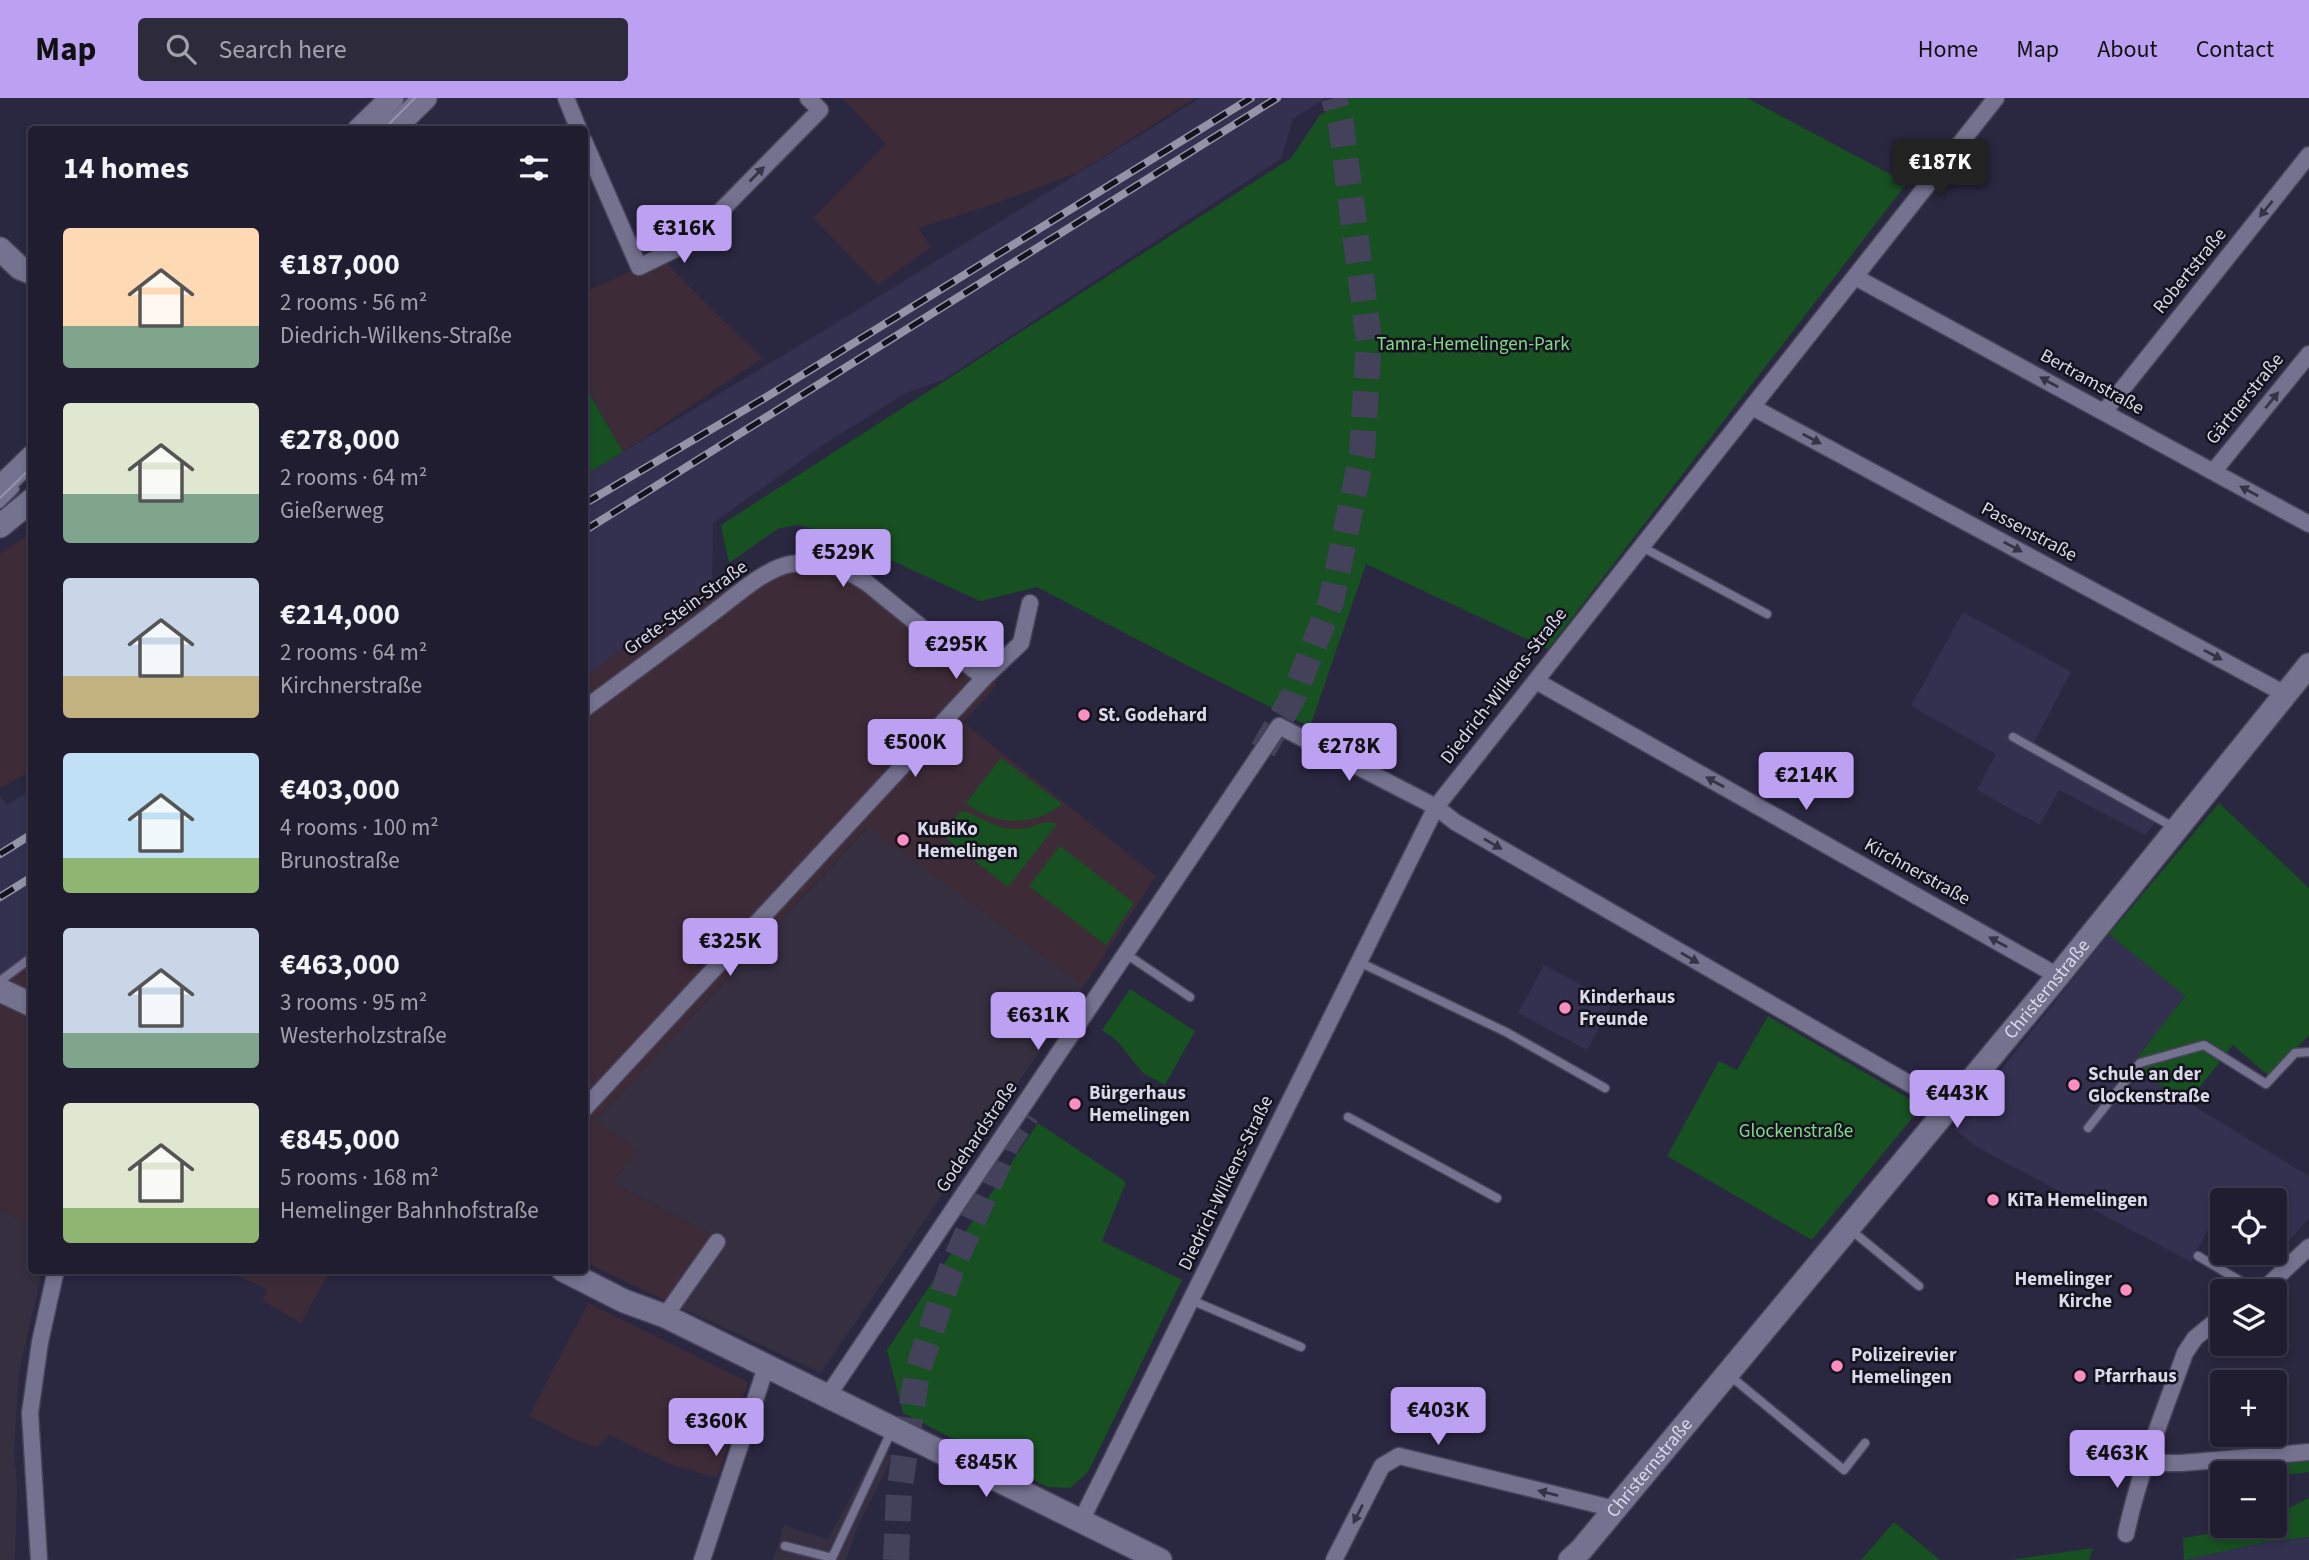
<!DOCTYPE html>
<meta charset="utf-8">
<style>
:root{--surface:#201d30;--page:#2d2a3c;--text:#f1f3f6;--muted:#a2a2ab;--line:#3d3b4c;--accent:#bca0f2}
body{margin:0;font-family:"Source Sans 3",sans-serif;background:var(--page);color:var(--text);height:100vh;display:flex;flex-direction:column;font-size:26px;white-space:nowrap}
*{box-sizing:border-box;margin:0}
p{font-size:23px;color:var(--muted)}
.icon{flex:none;width:38px;height:38px;fill:none;stroke:currentColor;stroke-width:2;stroke-linecap:round;stroke-linejoin:round}
.map{position:relative;flex:1;overflow:hidden}
.side{position:absolute;left:28px;top:28px;width:560px;height:1148px;display:flex;flex-direction:column;background:var(--surface);border-radius:7px;box-shadow:0 4px 10px #0003,0 0 0 2px var(--line)}
.side>*{flex:none}
.buttons{position:absolute;left:2210px;top:1090px;display:grid;gap:14px}
.buttons a{display:grid;place-items:center;width:77px;height:77px;border-radius:7px;background:var(--surface);box-shadow:0 4px 10px #0003,0 0 0 2px var(--line);font-size:35px}
.price{position:absolute;translate:-50% -60px;padding:0 16px;border-radius:7px;background:var(--accent);color:#111;font-size:23px;line-height:46px;filter:drop-shadow(0 2px 4px #0008)}
.price::after{content:'';position:absolute;left:50%;top:42px;width:21px;height:16px;margin-left:-10px;background:inherit;clip-path:polygon(0 0,100% 0,50% 100%)}
.price.current{background:#222;color:#fff}
ul{padding:0;list-style:none}
li{display:flex;align-items:center;gap:21px;height:175px;padding:0 35px}
li span{display:grid;place-items:center;flex:none;width:196px;height:140px;border-radius:7px;color:#555}
li>.icon{margin-inline-start:auto}
span .icon{width:84px;height:84px;fill:#fffc;stroke-width:1}
li b{font-size:30px}
h2{display:flex;justify-content:space-between;align-items:center;height:84px;padding:0 35px;font-size:30px}
header{display:flex;align-items:center;gap:42px;box-sizing:border-box;height:98px;padding:0 35px;background:var(--accent);color:#111}
header strong{font-size:33px}
nav{display:flex;gap:38px;margin-inline-start:auto;font-size:24px}
.search{width:490px;height:63px;background:var(--page);display:flex;align-items:center;gap:18px;box-sizing:border-box;padding:0 24px;border-radius:7px;color:var(--muted);font-size:26px}
.map>svg:first-child{display:block}
</style>
<header>
<strong>Map</strong>
<div class="search"><svg class="icon" aria-label="search" viewBox="0 0 24 24"><circle cx="10" cy="10" r="6"/><path d="M15 15l6 6"/></svg>Search here</div>
<nav><a>Home</a><a>Map</a><a>About</a><a>Contact</a></nav>
</header>
<div class="map">
<svg width="2309" height="1462" viewBox="0 0 2309 1462">
<rect width="100%" height="100%" fill="#2a2740"/>
<!-- commercial -->
<path fill="#3d2c37" d="M842 0H1195L1079 74 994 106 918 130 931 149 878 187 813 120 886 46Z
M661 160 762 260 623 354 585 286 584 194Z
M31 435V673L0 690V456Z
M830 462 947 542 997 587 963 624 1156 778 1084 888 867 729 596 1022 637 1053 612 1085 726 1144 677 1208 585 1164V579L712 482 740 490 772 469Z
M15 865 31 870V1125L0 1113V875Z
M228 1173 330 1172V1173L301 1225 262 1202 268 1192Z
M588 1205 748 1284 717 1380 672 1367 609 1337 597 1350 578 1343 529 1318Z"/>
<!-- industrial -->
<path fill="#352f3f" d="M868 729 1084 888 821 1275 677 1208 726 1144 612 1085 637 1053 596 1022Z
M0 1113 31 1125 32 1172 42 1173 19 1275 14 1356 17 1385 15 1462H0Z
M877 1350 893 1358 858 1428 846 1462H773L784 1427 828 1441Z"/>
<!-- built -->
<path fill="#343050" d="M1200 0H1326L1293 21 1281 61 943 282 906 295 823 347 713 425 712 482 585 579V377L815 238Z
M1963 514 2071 574 2033 646 2162 716 2145 737 2059 692 2040 727 1977 692 1996 656 1911 608Z
M31 692V870L15 865 0 875V698L7 707Z
M2109 836 2185 898 2130 969 2309 1078V1120L2275 1159 2267 1161 2251 1155H2275V1102H2222V1140L2208 1132 2191 1164 1975 1048 1954 1031Z
M1544 867 1613 904 1587 952 1518 915Z
M2309 1439V1462H2183L2266 1444Z"/>
<!-- green -->
<path fill="#175121" d="M1349 0H1747L1907 85 1548 551 1366 466 1310 629 1196 572 1037 489 980 503 838 438 799 427 779 430 729 465 721 427 1291 60 1320 17Z
M584 286 623 354 585 377H584Z
M1001 660 1062 706C1034 729 994 728 966 705Z
M2219 705 2309 790V937L2270 979 2233 947 2188 1004 2130 969 2185 898 2109 836Z
M964 713C982 720 998 732 1018 731 1031 731 1046 720 1057 726L1008 789 942 737 960 714Z
M1060 748 1134 805 1106 847 1029 788Z
M1130 891 1195 933 1165 987 1143 975 1117 943 1102 932Z
M1768 918 1922 1008 1812 1142 1667 1058 1719 963 1737 972Z
M1038 1025 1126 1084 1102 1143 1182 1182 1088 1374 1070 1390 1047 1389 903 1315 887 1252Z
M2309 1363V1374L2275 1378V1376H2222V1384L2213 1386 2217 1373Z
M2309 1400V1439L2266 1444 2184 1462 2183 1440 2255 1428H2275V1417Z
M1894 1424 1940 1462H1861Z
M2093 1450 2089 1462H2010Z"/>
<g fill="none" stroke-linecap="round" stroke-linejoin="round">
<!-- primary-tunnel -->
<path stroke="#44425a" stroke-width="26" stroke-dasharray="26 13" stroke-linecap="butt" d="M1263 652 1294 597 1331 504 1362 356 1369 243 1341 26 1334 0
M896 1462 899 1394 917 1275 951 1172 1008 1044 1027 1016"/>
<defs>
<path id="lane" d="M377 32 390 19
M0 406 15 391
M1642 449 1767 516
M2013 639 2175 730
M1126 856 1190 899
M1359 864 1506 934 1605 990
M0 883 32 859
M1348 1019 1497 1100
M2088 1030 2140 965 2204 947 2266 986 2295 955 2309 954
M1851 1132 1919 1188
M2198 1158 2259 1194
M1191 1202 1301 1249
M1729 1277 1844 1372 1865 1345
M785 1448 832 1460 891 1334"/>
<path id="street" d="M566 0 579 32
M584 43 639 169 690 144 820 12 808 0
M1855 179 2309 426
M1752 309 2285 596
M2104 314 2309 57
M2213 374 2309 256
M1536 583 2058 878
M584 611C626 580 668 549 710 517 732 501 765 470 791 466 823 461 841 468 867 485L984 580 1021 545 1030 505
M584 1011 984 580
M2261 1194 2309 1149
M665 1218 717 1144
M827 1299 1279 628 1436 709 1455 724 1948 1008
M2148 1359 2164 1365H2182L2309 1354
M1081 1423 1436 709 1996 0
M2126 1436C2139 1374 2164 1314 2185 1255L2195 1240 2222 1218
M39 1462 30 1315 40 1244 56 1172
M702 1462 766 1269
M1334 1462 1382 1368 1399 1358 1615 1411"/>
<g id="secondary">
<path d="M359 32 392 0"/>
<path d="M392 32 425 0"/>
<path d="M0 151 20 170 32 175"/>
<path d="M0 390 32 359"/>
<path d="M0 428 32 402"/>
<path d="M0 892 32 907"/>
<path d="M563 1172 624 1203 665 1218 1160 1462"/>
<path id="s1" d="M1570 1462 1581 1452 2058 878 2309 567"/>
</g>
</defs>
<!-- lane casing -->
<use href="#lane" stroke="#474459" stroke-width="11"/>
<!-- street casing -->
<use href="#street" stroke="#474459" stroke-width="19"/>
<!-- secondary casing -->
<use href="#secondary" stroke="#474459" stroke-width="26"/>
<!-- lane -->
<use href="#lane" stroke="#757290" stroke-width="8"/>
<!-- street -->
<use href="#street" stroke="#757290" stroke-width="16"/>
<!-- secondary -->
<use href="#secondary" stroke="#757290" stroke-width="23"/>
<!-- tram -->
<path stroke="#9493a7" stroke-width="2" d="M383 32 415 0
M0 400 32 369"/>
<defs>
<path id="rail" d="M584 406 763 301 1251 0
M584 433 1277 0
M0 756 32 736
M0 799 32 779"/>
</defs>
<!-- rail casing -->
<use href="#rail" stroke="#9493a7" stroke-width="8"/>
<!-- rail -->
<use href="#rail" stroke="#13121d" stroke-width="5" stroke-dasharray="16" stroke-linecap="butt"/>
</g>
<!-- one-way arrows -->
<defs><path id="oneway-solid" d="M-6-.8H1V-3.2L6.5 0L1 3.2V.8H-6Z" transform="scale(1.75)"/></defs>
<g fill="#353445">
<use href="#oneway-solid" transform="translate(757 76) rotate(-45)"/>
<use href="#oneway-solid" transform="translate(2266 111) rotate(129)"/>
<use href="#oneway-solid" transform="translate(2049 284) rotate(-151)"/>
<use href="#oneway-solid" transform="translate(2272 302) rotate(-51)"/>
<use href="#oneway-solid" transform="translate(1812 341) rotate(28)"/>
<use href="#oneway-solid" transform="translate(2249 393) rotate(-152)"/>
<use href="#oneway-solid" transform="translate(2013 449) rotate(28)"/>
<use href="#oneway-solid" transform="translate(2213 557) rotate(28)"/>
<use href="#oneway-solid" transform="translate(1715 684) rotate(-151)"/>
<use href="#oneway-solid" transform="translate(1493 746) rotate(30)"/>
<use href="#oneway-solid" transform="translate(1998 844) rotate(-151)"/>
<use href="#oneway-solid" transform="translate(1690 860) rotate(30)"/>
<use href="#oneway-solid" transform="translate(1548 1395) rotate(-166)"/>
<use href="#oneway-solid" transform="translate(1358 1416) rotate(117)"/>
</g>
<!-- markers -->
<g fill="#fd8ebf" stroke="#13121d" stroke-width="2.5">
<circle cx="1084" cy="617" r="7"/>
<circle cx="903" cy="742" r="7"/>
<circle cx="1565" cy="910" r="7"/>
<circle cx="2074" cy="987" r="7"/>
<circle cx="1075" cy="1006" r="7"/>
<circle cx="1993" cy="1102" r="7"/>
<circle cx="2126" cy="1192" r="7"/>
<circle cx="1837" cy="1268" r="7"/>
<circle cx="2080" cy="1278" r="7"/>
</g>
<g text-anchor="middle" dominant-baseline="central" stroke-width="5" stroke-linejoin="round" paint-order="stroke">
<!-- street labels -->
<g font-size="19" fill="#dad9ea" stroke="#13121d">
<text transform="translate(2190 173) rotate(-51)">Robertstraße</text>
<text transform="translate(2092 284) rotate(29)">Bertramstraße</text>
<text transform="translate(2245 301) rotate(-51)">Gärtnerstraße</text>
<text transform="translate(2029 434) rotate(28)">Passenstraße</text>
<text transform="translate(686 510) rotate(-36)">Grete-Stein-Straße</text>
<text transform="translate(1504 588) rotate(-52)">Diedrich-Wilkens-Straße</text>
<text transform="translate(1917 774) rotate(29)">Kirchnerstraße</text>
<text stroke="none"><textPath href="#s1" startOffset="744">Christernstraße</textPath></text>
<text transform="translate(977 1039) rotate(-56)">Godehardstraße</text>
<text transform="translate(1226 1085) rotate(-64)">Diedrich-Wilkens-Straße</text>
<text stroke="none"><textPath href="#s1" startOffset="122">Christernstraße</textPath></text>
</g>
<!-- park labels -->
<g font-size="19" fill="#82d98a" stroke="#13121d">
<text x="1473" y="246">Tamra-Hemelingen-Park</text>
<text x="1796" y="1033">Glockenstraße</text>
</g>
<!-- poi labels -->
<g font-size="19" font-weight="bold" fill="#dad9ea" stroke="#13121d" text-anchor="start">
<text x="1098" y="617">St. Godehard</text>
<text x="917" y="731">KuBiKo<tspan x="917" dy="22">Hemelingen</tspan></text>
<text x="1579" y="899">Kinderhaus<tspan x="1579" dy="22">Freunde</tspan></text>
<text x="2088" y="976">Schule an der<tspan x="2088" dy="22">Glockenstraße</tspan></text>
<text x="1089" y="995">Bürgerhaus<tspan x="1089" dy="22">Hemelingen</tspan></text>
<text x="2007" y="1102">KiTa Hemelingen</text>
<text x="2112" y="1181" text-anchor="end">Hemelinger<tspan x="2112" dy="22">Kirche</tspan></text>
<text x="1851" y="1257">Polizeirevier<tspan x="1851" dy="22">Hemelingen</tspan></text>
<text x="2094" y="1278">Pfarrhaus</text>
</g>
</g>
</svg>
<div class="buttons">
<a><svg class="icon" aria-label="locate" viewBox="0 0 24 24"><circle cx="12" cy="12" r="6"/><path d="M12 2v4M12 18v4M2 12h4M18 12h4"/></svg></a>
<a><svg class="icon" aria-label="layers" viewBox="0 0 24 24"><path d="M12 4l9 5-9 5-9-5zM3 14l9 5 9-5"/></svg></a>
<a>+</a>
<a>−</a>
</div>
<b class="price current" style="left:1940px;top:101px">€187K</b>
<b class="price" style="left:684px;top:167px">€316K</b>
<b class="price" style="left:843px;top:491px">€529K</b>
<b class="price" style="left:956px;top:583px">€295K</b>
<b class="price" style="left:915px;top:681px">€500K</b>
<b class="price" style="left:1349px;top:685px">€278K</b>
<b class="price" style="left:1806px;top:714px">€214K</b>
<b class="price" style="left:730px;top:880px">€325K</b>
<b class="price" style="left:1038px;top:954px">€631K</b>
<b class="price" style="left:1957px;top:1032px">€443K</b>
<b class="price" style="left:1438px;top:1349px">€403K</b>
<b class="price" style="left:716px;top:1360px">€360K</b>
<b class="price" style="left:2117px;top:1392px">€463K</b>
<b class="price" style="left:986px;top:1401px">€845K</b>
<section class="side">
<h2>14 homes<svg class="icon" aria-label="filters" viewBox="0 0 24 24"><path d="M4 7h16M4 17h16"/><circle cx="9" cy="7" r="2"/><circle cx="15" cy="17" r="2"/></svg></h2>
<ul>
<li><span style="background:linear-gradient(#ffd9b3 70%,#7fa58c 0)"><svg class="icon" aria-label="home" viewBox="0 0 24 24"><path d="M3 11l9-7 9 7M6 9v11h12V9"/></svg></span><div><b>€187,000</b><p>2 rooms · 56 m²</p><p>Diedrich-Wilkens-Straße</p></div></li>
<li><span style="background:linear-gradient(#dfe7d0 65%,#7fa58c 0)"><svg class="icon" aria-label="home" viewBox="0 0 24 24"><path d="M3 11l9-7 9 7M6 9v11h12V9"/></svg></span><div><b>€278,000</b><p>2 rooms · 64 m²</p><p>Gießerweg</p></div></li>
<li><span style="background:linear-gradient(#c9d6e8 70%,#c2b280 0)"><svg class="icon" aria-label="home" viewBox="0 0 24 24"><path d="M3 11l9-7 9 7M6 9v11h12V9"/></svg></span><div><b>€214,000</b><p>2 rooms · 64 m²</p><p>Kirchnerstraße</p></div></li>
<li><span style="background:linear-gradient(#bfe0f5 75%,#8fb573 0)"><svg class="icon" aria-label="home" viewBox="0 0 24 24"><path d="M3 11l9-7 9 7M6 9v11h12V9"/></svg></span><div><b>€403,000</b><p>4 rooms · 100 m²</p><p>Brunostraße</p></div></li>
<li><span style="background:linear-gradient(#c9d6e8 75%,#7fa58c 0)"><svg class="icon" aria-label="home" viewBox="0 0 24 24"><path d="M3 11l9-7 9 7M6 9v11h12V9"/></svg></span><div><b>€463,000</b><p>3 rooms · 95 m²</p><p>Westerholzstraße</p></div></li>
<li><span style="background:linear-gradient(#dfe7d0 75%,#8fb573 0)"><svg class="icon" aria-label="home" viewBox="0 0 24 24"><path d="M3 11l9-7 9 7M6 9v11h12V9"/></svg></span><div><b>€845,000</b><p>5 rooms · 168 m²</p><p>Hemelinger Bahnhofstraße</p></div></li>
</ul>
</section>
</div>
